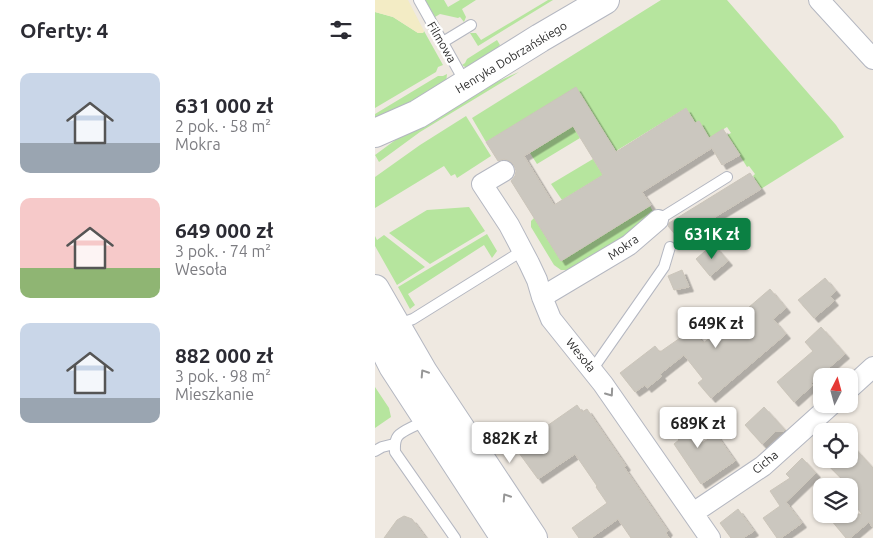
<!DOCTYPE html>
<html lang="pl">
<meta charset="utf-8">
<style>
:root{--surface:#fff;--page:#f7f7f7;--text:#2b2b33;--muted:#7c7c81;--accent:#0b8043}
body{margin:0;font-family:Ubuntu,sans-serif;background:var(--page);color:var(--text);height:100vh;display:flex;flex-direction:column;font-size:19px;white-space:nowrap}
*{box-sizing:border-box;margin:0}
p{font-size:16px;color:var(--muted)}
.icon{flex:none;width:28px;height:28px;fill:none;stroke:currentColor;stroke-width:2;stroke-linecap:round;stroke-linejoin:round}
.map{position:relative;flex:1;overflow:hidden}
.drawer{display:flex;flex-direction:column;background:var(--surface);width:375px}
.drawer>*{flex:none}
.needle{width:32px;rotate:6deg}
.fabs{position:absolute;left:438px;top:368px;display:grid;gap:10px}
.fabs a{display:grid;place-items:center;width:45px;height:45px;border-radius:10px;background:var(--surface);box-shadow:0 1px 4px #0004;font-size:25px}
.price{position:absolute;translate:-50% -42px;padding:0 11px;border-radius:5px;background:#fff;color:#222;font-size:16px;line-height:32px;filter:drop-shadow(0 1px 2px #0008)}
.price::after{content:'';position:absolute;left:50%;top:30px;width:15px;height:11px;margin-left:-8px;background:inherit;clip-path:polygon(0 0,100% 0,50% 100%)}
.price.current{background:var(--accent);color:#fff}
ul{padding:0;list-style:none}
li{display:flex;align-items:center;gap:15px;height:125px;padding:0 20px}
li span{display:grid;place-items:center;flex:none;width:140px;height:100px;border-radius:10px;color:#555}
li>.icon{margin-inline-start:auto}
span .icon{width:60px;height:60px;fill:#fffc;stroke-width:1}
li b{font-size:21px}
h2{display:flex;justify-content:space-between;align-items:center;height:60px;padding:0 20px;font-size:21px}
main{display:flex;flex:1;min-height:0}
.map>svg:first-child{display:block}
</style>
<main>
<section class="drawer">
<h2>Oferty: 4<svg class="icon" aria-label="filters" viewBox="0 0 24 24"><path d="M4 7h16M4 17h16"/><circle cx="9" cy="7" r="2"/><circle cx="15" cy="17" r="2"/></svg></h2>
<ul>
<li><span style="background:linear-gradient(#c9d6e8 70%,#9aa5b1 0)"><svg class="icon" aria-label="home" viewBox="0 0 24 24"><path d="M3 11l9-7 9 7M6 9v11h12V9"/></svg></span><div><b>631 000 zł</b><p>2 pok. · 58 m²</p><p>Mokra</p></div></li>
<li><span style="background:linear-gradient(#f6c9c9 70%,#8fb573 0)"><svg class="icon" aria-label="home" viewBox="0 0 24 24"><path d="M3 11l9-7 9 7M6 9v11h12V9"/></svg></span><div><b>649 000 zł</b><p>3 pok. · 74 m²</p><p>Wesoła</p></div></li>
<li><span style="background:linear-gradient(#c9d6e8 75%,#9aa5b1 0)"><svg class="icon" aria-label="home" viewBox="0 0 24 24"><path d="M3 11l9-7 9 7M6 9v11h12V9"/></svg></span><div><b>882 000 zł</b><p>3 pok. · 98 m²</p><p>Mieszkanie</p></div></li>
</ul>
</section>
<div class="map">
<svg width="498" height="538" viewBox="0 0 498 538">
<defs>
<filter id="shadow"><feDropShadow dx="4.5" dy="4.5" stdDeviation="0" flood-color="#0004"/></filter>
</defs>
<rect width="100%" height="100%" fill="#efe9e1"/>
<!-- green -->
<path fill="#b6e59e" d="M50 0H69L73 7 85 0H101L87 9 91 17 89 22 85 17 83 18 65 14 60 17Z
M173 0H178L103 46 95 33H101L106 40Z
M286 0H352L461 125 469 137 386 189 378 176 380 174 374 166 372 167 352 135 356 133 352 127 334 138 324 121 320 123 311 108 241 151 201 88 111 142 97 118Z
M0 12 18 17 43 33H48L49 31 68 65 63 67 61 72 0 108Z
M122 40 125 45 102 68 93 69 87 65 90 63 92 59Z
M144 72 45 132 4 162 0 155 34 130 92 95Z
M72 74 71 83 0 127V114L63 76H68Z
M91 116 116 156 82 178 80 174 76 176 69 166 0 208V177L45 145Z
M198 126 205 138 162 164 155 153Z
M218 159 228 175 187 200 176 184Z
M275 206 281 217 194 270H186L179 265 156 227V221L159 218 186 261Z
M94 207 110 231 55 264 14 233 52 210Z
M112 234 122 251 117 258 109 245 33 294 40 305 35 309 23 287Z
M9 235 50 267 22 285 0 246V236L2 240Z
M0 387 14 408 16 417 0 428Z"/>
<!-- sand -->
<path fill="#f3ecc5" d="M0 0H33L49 31 48 33H43L18 17 0 12Z"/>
<!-- building -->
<path fill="#cbc7bf" stroke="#cbc5ba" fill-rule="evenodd" filter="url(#shadow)" d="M201 87 241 152 311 108 320 123 324 121 334 138 348 129 365 155 347 165 337 148 267 192 276 205 186 261 136 181 140 176 141 171 139 165 135 161 129 159 123 161 111 142ZM198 126 228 175 179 205 149 156Z
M375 173 386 189 304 239 293 226 294 223Z
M338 244 353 261 335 276 321 259Z
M307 270 314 287 299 290 293 276Z
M450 278 461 291 455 296 459 301 439 318 423 300Z
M395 289 411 308 398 319 411 334 336 398 323 383 328 379 309 355 285 374 287 376 272 388 270 385 260 392 245 373 280 346 285 352 318 329 328 343 331 341 365 313 366 314Z
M446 327 470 354 436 383 438 385 419 402 402 382 438 351 430 342Z
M202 405 207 412 212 409 229 434 251 466 249 467 293 531 291 533 294 538H256L243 519 216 538H204L197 528 232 503 221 487 222 486 200 454 163 479 136 442 154 429 159 435Z
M389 407 410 430 409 431H401L387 444 370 425Z
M300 408 327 443 341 434 360 461 326 484 299 444 304 440 287 418Z
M474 442 498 468V528L494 522 475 538H471L451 514H487L474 498V486L447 459H474Z
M427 458 441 473 411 502 427 523 406 538H402L388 518 405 506 395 491 415 478 411 474Z
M363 509 379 531 368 538H356L345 523Z
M29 516 37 519 51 538H9L22 520Z"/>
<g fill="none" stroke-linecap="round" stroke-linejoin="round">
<defs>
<path id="lane" d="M44 0 91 84
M68 42 96 25
M283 220 352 177
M21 325 38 319 147 251
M217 370 289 267 295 247
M52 421C45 423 27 431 23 436 19 441 20 447 20 452L80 538
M0 451 7 447 19 444"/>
<path id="street" d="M444 0 498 59
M129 171 107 184 134 225 154 263 162 280 167 297 176 319 228 384 335 538
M167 297 254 245 283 220
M474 389 498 367
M318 513 388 466 457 404"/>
<path id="secondary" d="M0 133 43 114 165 38 230 0
M0 289 48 372 158 538
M0 331 18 366 130 538"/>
</defs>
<!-- lane casing -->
<use href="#lane" stroke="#b4b7c1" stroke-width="12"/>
<!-- street casing -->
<use href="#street" stroke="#b4b7c1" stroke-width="22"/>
<!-- secondary casing -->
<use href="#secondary" stroke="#b4b7c1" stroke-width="30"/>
<!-- lane -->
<use href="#lane" stroke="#fff" stroke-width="10"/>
<!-- street -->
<use href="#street" stroke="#fff" stroke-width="20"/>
<!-- secondary -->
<use href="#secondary" stroke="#fff" stroke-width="28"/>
</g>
<!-- one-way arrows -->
<defs><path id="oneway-chevron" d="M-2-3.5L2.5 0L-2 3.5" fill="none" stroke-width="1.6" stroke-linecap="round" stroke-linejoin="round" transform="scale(1.25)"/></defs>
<g stroke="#969696">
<use href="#oneway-chevron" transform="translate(49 373) rotate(-123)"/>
<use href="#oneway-chevron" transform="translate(235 393) rotate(55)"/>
<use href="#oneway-chevron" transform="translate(131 497) rotate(-123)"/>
</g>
<g text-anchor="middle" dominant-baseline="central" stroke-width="5" stroke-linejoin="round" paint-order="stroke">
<!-- street labels -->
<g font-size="12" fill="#2e2e2e" stroke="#fff">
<text transform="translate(67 42) rotate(60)">Filmowa</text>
<text transform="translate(136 57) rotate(-31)">Henryka Dobrzańskiego</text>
<text transform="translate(248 247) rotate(-35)">Mokra</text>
<text transform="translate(206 355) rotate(51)">Wesoła</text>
<text transform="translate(390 462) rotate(-39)">Cicha</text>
</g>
</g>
</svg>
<div class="fabs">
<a><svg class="needle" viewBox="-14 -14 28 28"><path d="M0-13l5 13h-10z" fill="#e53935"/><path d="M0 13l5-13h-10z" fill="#7c7c81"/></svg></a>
<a><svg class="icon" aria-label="locate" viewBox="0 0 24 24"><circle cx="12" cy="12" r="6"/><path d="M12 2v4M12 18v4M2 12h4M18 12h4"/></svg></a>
<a><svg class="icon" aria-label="layers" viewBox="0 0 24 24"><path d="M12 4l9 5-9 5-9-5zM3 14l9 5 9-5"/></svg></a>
</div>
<b class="price current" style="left:337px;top:260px">631K zł</b>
<b class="price" style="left:341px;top:349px">649K zł</b>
<b class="price" style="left:323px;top:449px">689K zł</b>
<b class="price" style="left:135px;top:464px">882K zł</b>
</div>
</main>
